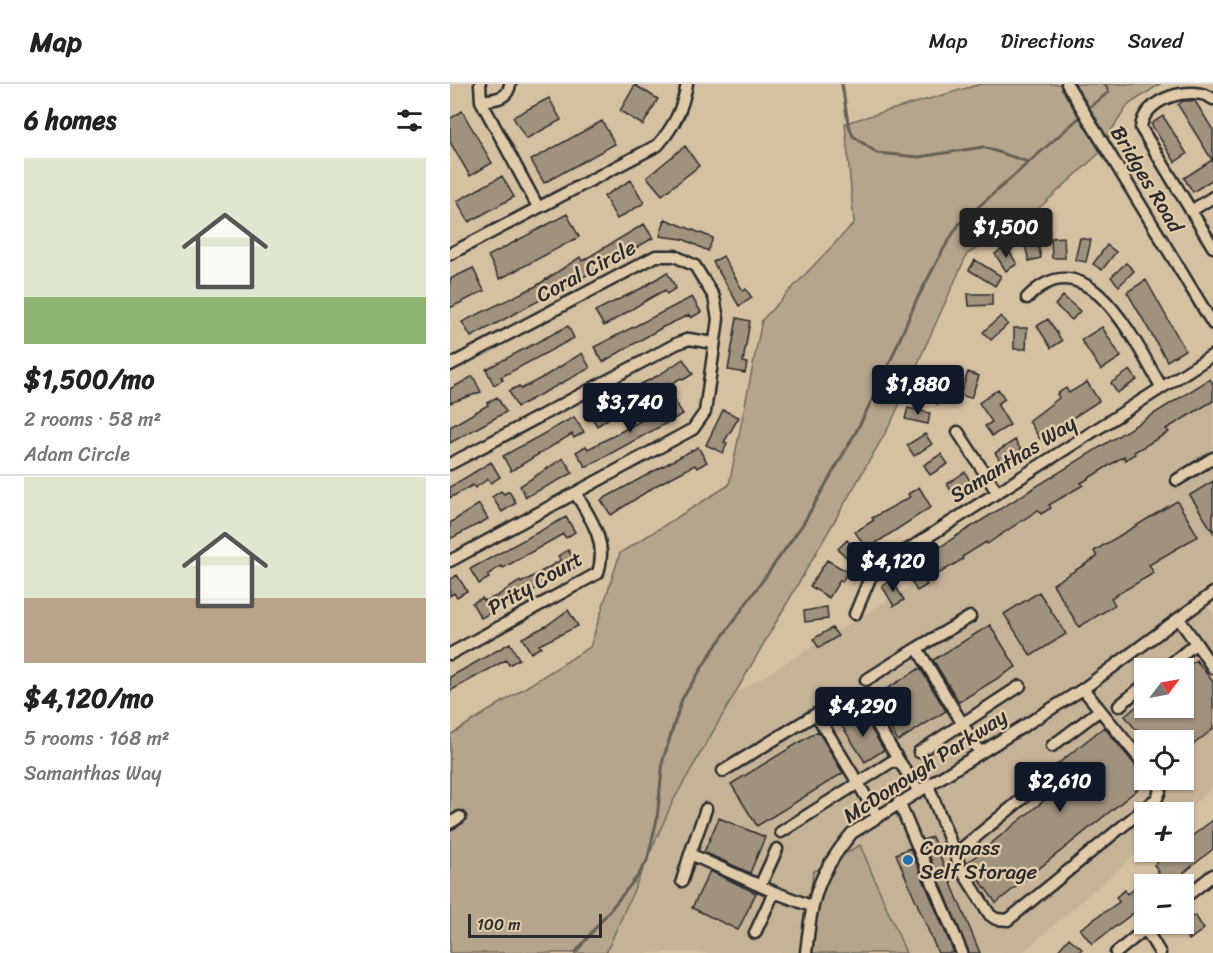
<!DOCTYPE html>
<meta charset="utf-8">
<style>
:root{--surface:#fff;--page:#f6f6f6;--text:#222;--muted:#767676;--line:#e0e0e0;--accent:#111827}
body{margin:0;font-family:Sriracha,sans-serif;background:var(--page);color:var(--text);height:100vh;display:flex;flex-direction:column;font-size:22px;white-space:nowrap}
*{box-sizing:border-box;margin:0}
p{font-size:20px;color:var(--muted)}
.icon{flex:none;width:33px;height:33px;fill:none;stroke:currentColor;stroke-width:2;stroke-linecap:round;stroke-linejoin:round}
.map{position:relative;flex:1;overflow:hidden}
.details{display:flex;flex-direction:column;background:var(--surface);width:450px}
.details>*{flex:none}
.needle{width:39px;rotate:58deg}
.fabs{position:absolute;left:684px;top:574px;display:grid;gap:12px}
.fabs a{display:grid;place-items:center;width:60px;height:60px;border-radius:0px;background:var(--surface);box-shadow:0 2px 4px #0004;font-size:30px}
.scale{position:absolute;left:18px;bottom:15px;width:134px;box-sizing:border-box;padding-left:6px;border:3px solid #2b2b2b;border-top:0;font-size:16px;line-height:21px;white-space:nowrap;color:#2b2b2b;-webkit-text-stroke:4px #e1caaa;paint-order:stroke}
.price{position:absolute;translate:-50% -51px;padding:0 14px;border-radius:6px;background:var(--accent);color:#fff;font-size:20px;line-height:39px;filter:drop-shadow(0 2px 3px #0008)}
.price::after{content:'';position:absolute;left:50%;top:36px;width:18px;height:14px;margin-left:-9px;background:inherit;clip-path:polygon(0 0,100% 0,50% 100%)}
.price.on{background:#222;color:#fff}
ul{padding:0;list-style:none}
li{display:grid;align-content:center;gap:12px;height:318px;padding:0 24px}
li+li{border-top:2px solid var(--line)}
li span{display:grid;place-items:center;height:186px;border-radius:0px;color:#555}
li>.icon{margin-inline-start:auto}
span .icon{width:108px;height:108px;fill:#fffc;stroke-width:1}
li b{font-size:26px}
h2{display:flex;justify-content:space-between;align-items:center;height:72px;padding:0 24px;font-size:26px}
header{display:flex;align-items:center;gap:36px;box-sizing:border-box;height:84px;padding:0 30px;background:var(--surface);border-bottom:2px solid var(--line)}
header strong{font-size:28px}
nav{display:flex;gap:33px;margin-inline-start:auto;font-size:21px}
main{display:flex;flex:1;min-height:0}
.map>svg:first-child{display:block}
</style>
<header>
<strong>Map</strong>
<nav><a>Map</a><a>Directions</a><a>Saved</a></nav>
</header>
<main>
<section class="details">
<h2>6 homes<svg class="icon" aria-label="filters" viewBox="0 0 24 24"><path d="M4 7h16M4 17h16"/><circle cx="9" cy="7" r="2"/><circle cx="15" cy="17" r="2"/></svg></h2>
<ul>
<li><span style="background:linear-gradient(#dfe7d0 75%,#8fb573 0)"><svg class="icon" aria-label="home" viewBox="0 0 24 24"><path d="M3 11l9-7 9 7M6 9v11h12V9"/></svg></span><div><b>$1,500/mo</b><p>2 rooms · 58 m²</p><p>Adam Circle</p></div></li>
<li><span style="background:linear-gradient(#dfe7d0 65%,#b9a48a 0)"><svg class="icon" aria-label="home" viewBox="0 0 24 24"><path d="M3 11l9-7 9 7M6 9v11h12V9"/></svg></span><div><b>$4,120/mo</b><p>5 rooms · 168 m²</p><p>Samanthas Way</p></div></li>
</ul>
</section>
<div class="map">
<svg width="763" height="869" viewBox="0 0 763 869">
<rect width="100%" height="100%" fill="#d6c0a2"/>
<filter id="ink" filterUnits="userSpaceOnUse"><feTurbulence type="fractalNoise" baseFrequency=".0167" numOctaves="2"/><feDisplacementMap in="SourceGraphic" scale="12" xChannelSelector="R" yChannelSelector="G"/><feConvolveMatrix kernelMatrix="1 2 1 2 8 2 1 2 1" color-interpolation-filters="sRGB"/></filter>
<g filter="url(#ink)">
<!-- built -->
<path fill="#c6b297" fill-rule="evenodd" d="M763 317V510L754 517 763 530V703L734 729H694V763L572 869H456L410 761 354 869H156L223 717 285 610ZM694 585H734V624H694ZM694 657H734V696H694Z"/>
<!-- green -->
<path fill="#b6a58c" stroke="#70685c" stroke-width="1.5" d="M531 0H710L678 21 661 47 654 65 576 136 517 170 441 339 223 717 156 869H0V651L140 563 170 469 279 401 312 236 404 139 395 39Z
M410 761 456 869H354L363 788Z"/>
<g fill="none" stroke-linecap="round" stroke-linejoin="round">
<!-- stream -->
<path stroke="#665f54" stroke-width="3" d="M392 0 398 39 403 52 427 69 469 73 533 63 578 78
M641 22 659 8 655 0
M125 869 187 793 197 777 207 735 213 676 232 615 265 563 353 440 407 346 434 292 466 217 493 166 509 140 629 34"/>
</g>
<!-- building -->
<path fill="#a1927e" stroke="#2b2b2b" stroke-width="1.5" d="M185 1 208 15 193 41 170 27Z
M99 14 111 36 76 55 63 33Z
M733 17H745L763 46V95L743 108 734 94 762 76 728 21Z
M12 27 42 79 20 92 0 58V35Z
M713 32 737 70 725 78 701 40Z
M152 37 165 60 94 99 81 76Z
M235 62 249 82 212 111 197 93Z
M52 92 64 113 19 138 7 117Z
M181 96 194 119 167 135 154 112Z
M117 130 129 153 50 195 38 172Z
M215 135 263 154 258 167 233 155 210 152Z
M194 140 203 154 167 175 21 253 12 238 86 202 130 173 132 177Z
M614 153 615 174H602L601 154Z
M587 154 591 174 579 177 574 157Z
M630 154 641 156 636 178 625 176Z
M657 161 666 168 652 186 643 180Z
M556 162 567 180 556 187 545 170Z
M273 172 293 207 296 205 302 214 289 222 263 178Z
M525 176 551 192 545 202 519 186Z
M676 179 684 187 669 202 661 193Z
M23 184 34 207 0 224V195Z
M217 188 226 204 217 210 215 206 202 213 154 242 145 227 192 204Z
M696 196 735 266 717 277 677 208Z
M518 210H542V221L519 222Z
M613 212 630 227 622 236 605 221Z
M242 213 251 228 241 234 239 231 213 243 153 278 144 263Z
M551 232 558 240 541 256 533 248Z
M287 234 300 237 293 278 297 279 295 289 278 286Z
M598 235 612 257 601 264 587 242Z
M118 242 124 254 51 293 53 296 44 301 36 285Z
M652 243 671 273 651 286 631 256Z
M564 244H577L576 265H564Z
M132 269 140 284 67 323 59 307 69 302 71 305 95 292Z
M233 275 243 290 233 296 231 294 219 301 218 299 195 314 193 312 147 342 138 327 209 291Z
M680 286 687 296 667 309 661 299Z
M518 288 529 292 521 314 510 311Z
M23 292 31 308 0 319V305Z
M760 295 763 300V317L716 345 719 348 684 368 685 370 675 376 674 372 631 399 633 401 599 421 601 424 591 430 588 426 537 460 536 458 512 473 513 475 475 498 477 501 467 507 455 487 508 451Z
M484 297 497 313 487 320 474 304Z
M637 298 649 317 590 355 579 337 609 314 607 310 616 304 619 309Z
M548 305 555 315 547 320 560 341 542 352 535 342 542 338 529 319Z
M47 313 56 328 0 359V343L38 321 37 319Z
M223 315 233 330 136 383 126 368 136 362 138 365 163 352 203 330Z
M458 324 480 329 478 340 455 335Z
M273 326 289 333 274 358 277 359 273 369 256 361Z
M124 333 134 348 124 354 122 350 61 387 53 372Z
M475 350 482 360 464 372 457 361Z
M565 356 571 366 551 378 545 369Z
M248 363 257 378 247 384 245 381 207 401 161 431 151 416Z
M491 370 498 380 480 391 474 381Z
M113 374 123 389 76 413 70 402Z
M41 378 50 393 41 399 38 395 25 404 23 401 0 414V403Z
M515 388 521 399 503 410 497 400Z
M763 397V448L740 411Z
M469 403 481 423 417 465 405 448 424 436 422 434 460 413 458 410Z
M51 407 54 410 59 407 66 419 52 428 42 413Z
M727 417 748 452 699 481 704 489 661 514 665 521 629 543 603 500 647 473 644 467Z
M29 420 38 435 0 455V439Z
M116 433 125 448 116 454 113 450 53 484 51 482 37 491 39 494 29 500 20 485Z
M397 456 412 471 403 480 388 465Z
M118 466 128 482 31 534 22 519 32 514 34 517 47 512 70 497 71 499 96 485 111 476 108 472Z
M377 476 398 488 392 498 390 496 379 514 360 502Z
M7 491 17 507 7 513 4 509 0 512V496Z
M442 496 454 516 444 522 432 502Z
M589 508 616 550 581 572 554 530Z
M377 523 378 535 355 538 354 527Z
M118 526 128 542 89 561 91 563 81 569 72 554 96 542Z
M540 541 566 583 509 618 483 576Z
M382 544 388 552 369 564 363 555Z
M60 559 69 575 59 581 56 576 0 607V593Z
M746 576 763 598V645L734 668V657H695L675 632 694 616V624H734V586Z
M470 584 496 627 448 657 422 614Z
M412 629 434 666 415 678 392 642Z
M654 643 694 692V696L698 697 546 819 517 779 597 714 585 698Z
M368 647 393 689 307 742 281 700Z
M269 734 315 753 300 789 254 768Z
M763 736V765L719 801H694V821L642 860 630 845 669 818 666 813 675 806 677 810 709 788 704 781 720 768H734V758Z
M482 753 530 869H519L473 756Z
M460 764 504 869H488L446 770Z
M260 787 306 809 288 846 242 824Z
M745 831 754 845 739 856 729 842Z
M619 854 632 865 628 869H606Z"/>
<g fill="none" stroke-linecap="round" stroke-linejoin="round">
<defs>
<path id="minor" d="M30 0 31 17 88 123
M617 0 763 240
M763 15C743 0 693 14 691 44L763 163
M31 17C44 15 58 16 60 0
M741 127 763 113
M0 170 208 61C225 41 232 26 237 0
M577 214C638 151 686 261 712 304
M0 281 206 172H225L245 182 264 213 268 235 255 328 243 345 0 477
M508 348 547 408
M0 380 226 260 239 255 263 259
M727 396 763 374
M405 530 420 494 432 482 763 271
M520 533 467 564 530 669
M746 559 763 584
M0 570 148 489C158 458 141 435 126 410
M715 585 746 559 729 535
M416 596 467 564
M633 605 694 680
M669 622 694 601
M419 627 449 677
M602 662 650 626
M469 668 570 602
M273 687 366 630 408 699 331 748
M478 701 511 785 540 831 546 835 558 836 707 714 710 707 706 696
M449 718 512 869
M256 725 240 770 324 808 361 822
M427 732 408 699 441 678 449 677 469 707
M0 739 10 733
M505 770 578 710
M232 797 240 770
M310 802 327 765
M734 814 763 791
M695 844 710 869
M305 849 324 808
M356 869C362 815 366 792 402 749L633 605 763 509
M666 869 701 840"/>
</defs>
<!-- minor casing -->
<use href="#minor" stroke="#2b2b2b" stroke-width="15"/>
<!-- minor -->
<use href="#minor" stroke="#e1caaa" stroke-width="10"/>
</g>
</g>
<!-- markers -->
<circle fill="#1f6fb2" stroke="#e1caaa" stroke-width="2" cx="458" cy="776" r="6"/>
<g text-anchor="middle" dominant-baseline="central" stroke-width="5" stroke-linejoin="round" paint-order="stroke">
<!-- street labels -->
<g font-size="21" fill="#2b2b2b" stroke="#e1caaa">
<text transform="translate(697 95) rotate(59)">Bridges Road</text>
<text transform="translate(136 187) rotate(-28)">Coral Circle</text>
<text transform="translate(563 375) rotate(-32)">Samanthas Way</text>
<text transform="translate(85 499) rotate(-30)">Prity Court</text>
<text transform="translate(475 682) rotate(-33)">McDonough Parkway</text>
</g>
<!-- poi labels -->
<g font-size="21" fill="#2b2b2b" stroke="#e1caaa" text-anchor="start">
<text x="470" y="764">Compass<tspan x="470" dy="24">Self Storage</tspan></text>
</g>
</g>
</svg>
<div class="fabs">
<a><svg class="needle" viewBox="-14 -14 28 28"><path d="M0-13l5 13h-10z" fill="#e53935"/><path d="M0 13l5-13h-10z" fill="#767676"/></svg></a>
<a><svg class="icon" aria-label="locate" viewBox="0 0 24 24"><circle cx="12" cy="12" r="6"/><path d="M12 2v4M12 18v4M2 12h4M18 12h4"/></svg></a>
<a>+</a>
<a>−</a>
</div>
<div class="scale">100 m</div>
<b class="price on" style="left:556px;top:175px">$1,500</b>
<b class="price" style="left:468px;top:332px">$1,880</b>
<b class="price" style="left:180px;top:350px">$3,740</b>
<b class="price" style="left:443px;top:509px">$4,120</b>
<b class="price" style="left:413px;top:654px">$4,290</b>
<b class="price" style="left:610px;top:729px">$2,610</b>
</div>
</main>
